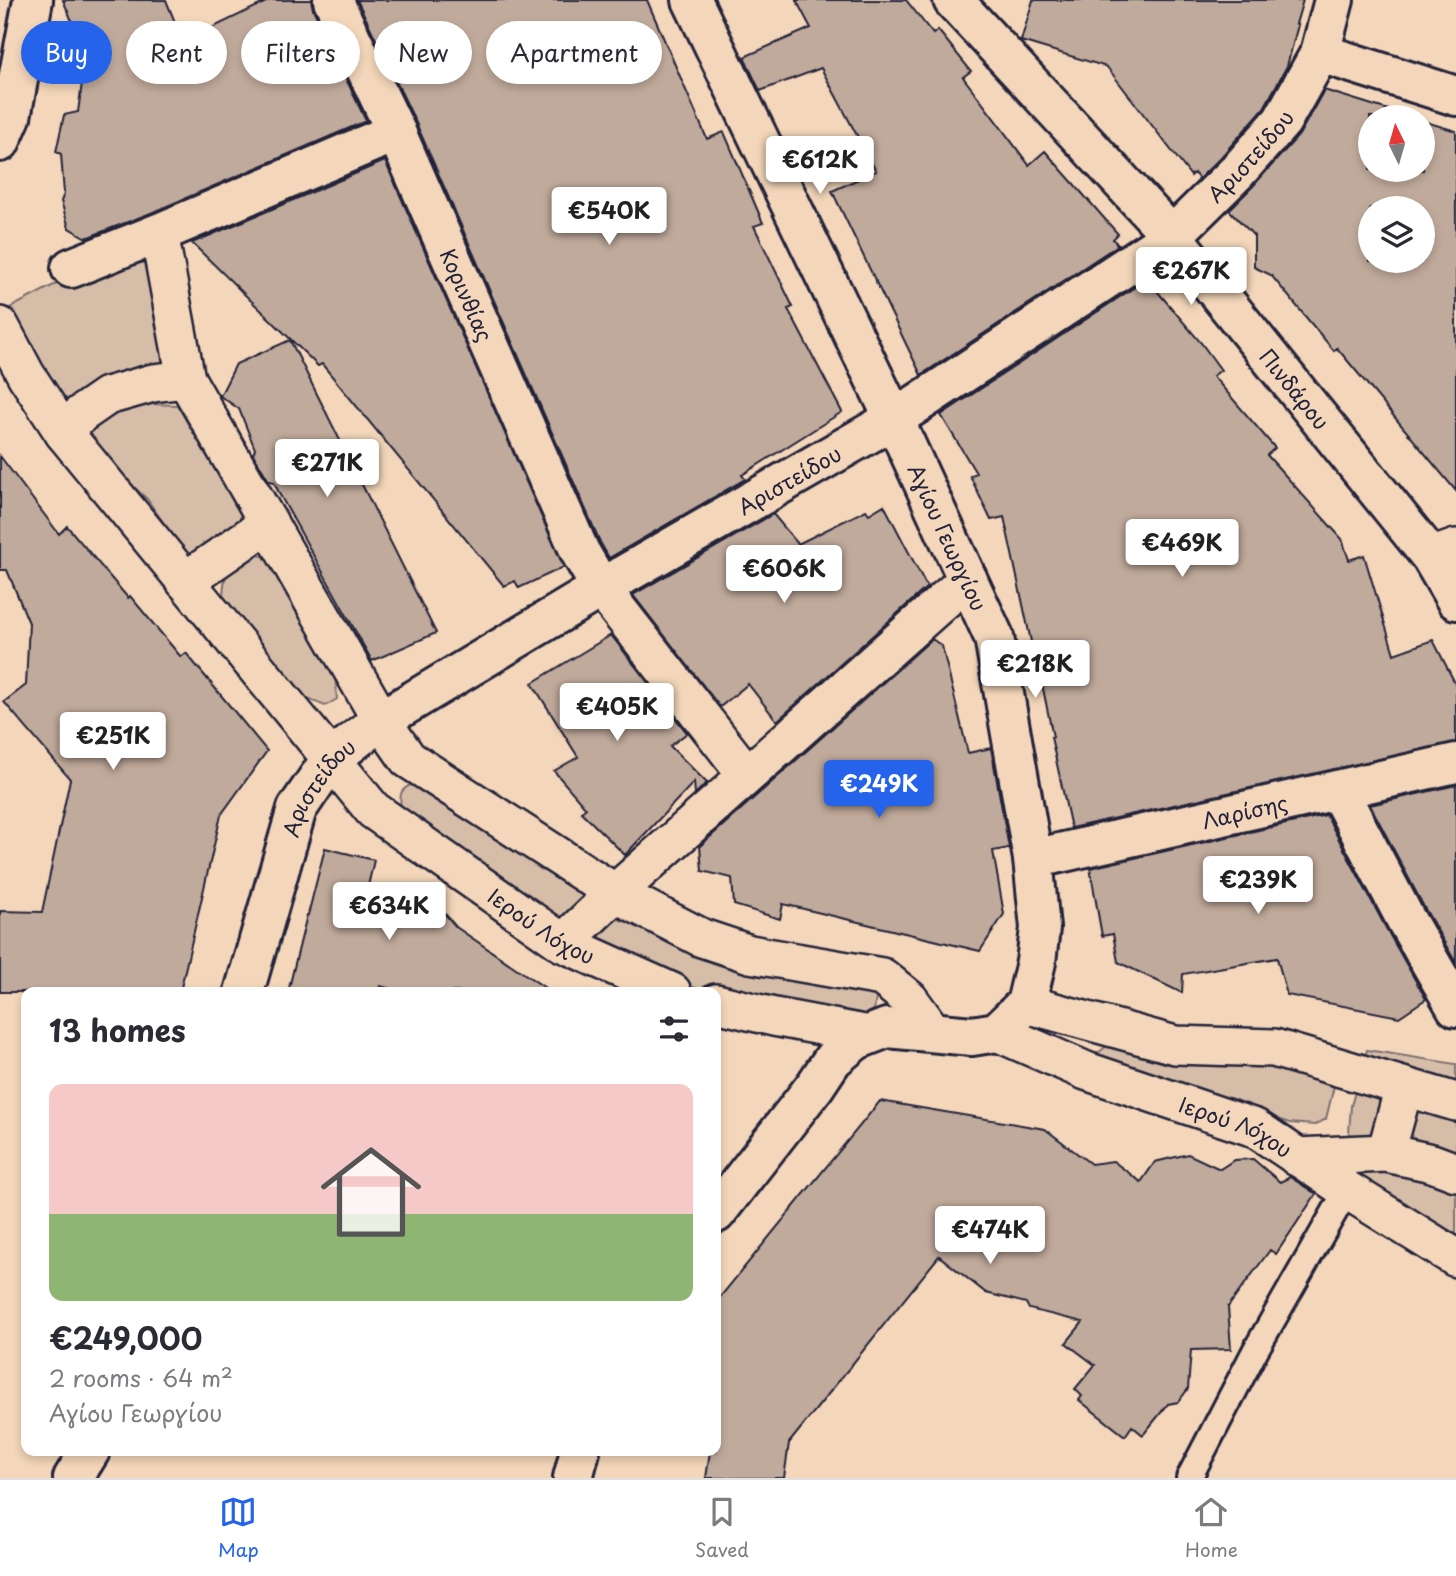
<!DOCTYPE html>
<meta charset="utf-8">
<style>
:root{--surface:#fff;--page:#f2f2f3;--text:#2b2b33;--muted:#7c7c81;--line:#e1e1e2;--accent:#2563eb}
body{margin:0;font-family:"Playpen Sans",sans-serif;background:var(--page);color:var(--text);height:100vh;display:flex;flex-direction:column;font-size:26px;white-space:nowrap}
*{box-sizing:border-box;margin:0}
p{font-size:23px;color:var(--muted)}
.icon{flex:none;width:38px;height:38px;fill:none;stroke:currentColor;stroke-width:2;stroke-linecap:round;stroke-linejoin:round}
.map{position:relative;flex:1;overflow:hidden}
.drawer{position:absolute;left:21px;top:987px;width:700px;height:469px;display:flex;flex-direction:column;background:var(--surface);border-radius:14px;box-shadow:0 4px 10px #0003}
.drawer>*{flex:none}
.hud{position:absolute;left:21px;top:21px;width:700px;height:63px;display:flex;gap:14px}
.needle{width:46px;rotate:355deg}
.buttons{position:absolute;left:1358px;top:105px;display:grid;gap:14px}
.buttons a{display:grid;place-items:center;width:77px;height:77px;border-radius:50%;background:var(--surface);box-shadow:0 4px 10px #0003;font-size:35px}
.price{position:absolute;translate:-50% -60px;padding:0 16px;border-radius:7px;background:#fff;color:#222;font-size:23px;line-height:46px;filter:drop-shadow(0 2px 4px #0008)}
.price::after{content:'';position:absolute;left:50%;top:42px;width:21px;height:16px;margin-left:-10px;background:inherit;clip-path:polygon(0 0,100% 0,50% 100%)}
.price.active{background:var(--accent);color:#fff}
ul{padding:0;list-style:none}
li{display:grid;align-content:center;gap:14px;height:371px;padding:0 28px}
li span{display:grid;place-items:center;height:217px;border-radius:14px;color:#555}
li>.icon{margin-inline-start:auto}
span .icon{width:126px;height:126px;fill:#fffc;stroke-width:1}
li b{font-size:30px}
h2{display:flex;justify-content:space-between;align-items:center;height:84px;padding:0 28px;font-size:30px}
.chip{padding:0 24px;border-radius:32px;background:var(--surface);box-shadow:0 4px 10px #0003;font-size:24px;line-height:63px}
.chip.active{background:var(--accent);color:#fff}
.dock{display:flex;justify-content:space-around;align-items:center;height:98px;border-top:2px solid var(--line);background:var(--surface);font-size:19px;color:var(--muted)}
.dock a{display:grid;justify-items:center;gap:4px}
.dock .active{color:var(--accent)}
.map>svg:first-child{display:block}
</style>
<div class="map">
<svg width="1456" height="1478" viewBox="0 0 1456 1478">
<rect width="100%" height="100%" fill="#f4d7ba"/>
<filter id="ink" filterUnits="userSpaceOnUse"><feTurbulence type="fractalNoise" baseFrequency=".0143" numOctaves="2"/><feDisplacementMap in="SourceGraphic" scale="14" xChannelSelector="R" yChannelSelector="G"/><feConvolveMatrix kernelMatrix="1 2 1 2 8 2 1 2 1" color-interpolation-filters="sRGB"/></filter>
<g filter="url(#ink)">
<!-- green -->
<path fill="#d6bda7" stroke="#7c7071" stroke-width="2" d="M148 247 167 358 162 367 62 410 38 373 8 309 52 286Z
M122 403 177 405 241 514 240 524 205 549 186 555 147 499 89 445V429Z
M256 555 270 557 335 676 337 699 325 706 306 698 253 645 240 618 223 598C224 569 228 565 256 555Z
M417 781 587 895 564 919 550 916 401 810C399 791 400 790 417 781Z
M613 918 873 987 876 998 874 1010 861 1016 707 992 653 973 600 940 599 926Z
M1108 1045 1270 1060 1330 1078 1334 1086 1326 1119 1315 1125 1289 1123 1222 1097 1098 1063V1053Z
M1367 1050 1456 1064V1243L1346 1173 1351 1106Z"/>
<!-- building -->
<path fill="#c0aa9b" stroke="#22223b" stroke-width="2" fill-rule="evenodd" d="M63 0H166L183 42 270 0H311L313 9 366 121 151 213 86 238 69 228 61 201 64 194 61 154 56 152 64 115 78 112 86 54Z
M357 0H647L707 139 724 132 763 223 754 226 793 307 788 309 842 412 742 475 745 479 609 558 600 542 416 123Z
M796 0H906L933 34 938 30 971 71 963 77 1029 165 1045 151 1118 234 1113 239 1118 245 921 375 832 191 876 171 821 68 760 91 744 57 811 28Z
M1033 0H1303L1296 24 1298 25 1287 66 1264 108 1221 157 1199 179 1194 173 1191 176 1107 67 1021 41Z
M1324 90 1411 117H1370V170H1423V121L1456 131V491L1337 348 1334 351 1271 275 1254 267V236L1229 210 1253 186 1299 135ZM1370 208H1423V261H1370Z
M385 161 564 567 519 588 515 581 504 586 322 364 318 366 192 243Z
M1147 279 1202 344 1221 370 1213 376 1275 448 1267 455 1342 539 1349 560 1364 555 1394 654 1433 640 1456 685V742L1071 828 1051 737H1053L1034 645 1032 646 1004 517 991 520 970 476 976 473 941 415Z
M290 340 436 633 372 661 280 495 274 482 269 481 253 454 255 449 239 409 220 396 236 364Z
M0 456 59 534 67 526 128 598 130 596 181 657 186 653 267 751 221 815 180 992H0V911L42 912 70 779 4 702 26 685 29 623 7 570H0Z
M884 505 927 587 777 721 748 684 720 707 633 595 773 514 798 544 866 510 869 514Z
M611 635 687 733 670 746 707 783 695 794 694 782 625 855 581 812 586 808 554 771 578 757 532 683Z
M932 639 942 646 968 753 991 748 1009 848 993 851 1004 914 980 951 783 904 780 919 734 905 732 878 702 871 700 846Z
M1456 785V963L1425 909 1370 805Z
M1326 815 1387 930 1426 999 1399 1017 1287 995 1277 958 1183 974 1182 993 1118 962 1113 934 1102 936 1090 868Z
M325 848 374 860 368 886 435 902 456 927 551 992H403L380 986 378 992H288L307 915H308Z
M880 1101 1045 1129 1091 1164 1113 1161 1141 1182 1155 1162 1188 1154 1220 1169 1234 1160 1253 1159 1280 1182 1290 1177 1316 1194 1276 1254 1270 1250 1228 1307 1231 1349 1191 1350 1188 1389 1178 1402 1168 1404 1143 1435 1132 1426 1125 1436 1079 1400 1082 1396 1075 1389 1095 1365 1066 1343 1083 1322 1029 1309 1026 1303 986 1293 939 1256 789 1443 784 1478H706L710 1451H716V1302Z"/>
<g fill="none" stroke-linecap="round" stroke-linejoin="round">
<defs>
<path id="service" d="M1189 1478 1255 1351 1347 1190"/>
<g id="pedestrian">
<path d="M159 233 186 379 381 720 408 759 615 893 702 938 750 954 882 977 909 999 933 1032"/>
<path id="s1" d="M0 326 26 375 64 433 373 810 563 943 672 992"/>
<path d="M64 433 81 414 107 396 153 383 186 379"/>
<path d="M1431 557 1456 548"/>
<path d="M185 581 269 523"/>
<path d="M601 588 747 775"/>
<path d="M563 943 615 893 968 579"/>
<path d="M716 1003 774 1017 869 1035"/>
<path d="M1026 1004 1175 1045 1274 1048 1456 1102"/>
<path id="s2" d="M997 1032 1086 1071 1255 1128 1347 1190 1456 1258"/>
<path d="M1386 1153 1404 1087"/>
<path d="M1297 1157 1386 1153 1432 1163 1456 1172"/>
</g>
<g id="minor">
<path id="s3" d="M333 0 396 132 580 552 601 588"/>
<path id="s4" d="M692 0 894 419 994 637 1033 859 1040 928 1036 962 1026 1004 997 1032 972 1036 887 1028 856 1040 833 1059 815 1086 716 1213"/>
<path id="s5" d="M953 0 1172 236 1431 557 1456 600"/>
<path d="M1320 53 1456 96"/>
<path d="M71 268 159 233 396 132"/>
<path d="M1338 790 1406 920 1456 1007"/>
<path id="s6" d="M1033 859 1456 763"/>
<path id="s7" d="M244 992 297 809 331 759 381 720 601 588 894 419 1172 236 1237 172 1282 121 1320 53 1334 0"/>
<path d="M73 1478 90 1451"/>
<path d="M573 1478 580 1451"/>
</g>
<path id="tertiary" d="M0 142 11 117 33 0"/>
</defs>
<!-- service casing -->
<use href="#service" stroke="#22223b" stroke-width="30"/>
<!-- pedestrian casing -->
<use href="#pedestrian" stroke="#22223b" stroke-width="42"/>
<!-- minor casing -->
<use href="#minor" stroke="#22223b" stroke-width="44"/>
<!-- tertiary casing -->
<use href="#tertiary" stroke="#22223b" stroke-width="44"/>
<!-- service -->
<use href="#service" stroke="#f4d7ba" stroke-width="24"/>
<!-- pedestrian -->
<use href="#pedestrian" stroke="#f4d7ba" stroke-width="37"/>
<!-- minor -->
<use href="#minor" stroke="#f4d7ba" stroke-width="38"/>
<!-- tertiary -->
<use href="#tertiary" stroke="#f4d7ba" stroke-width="38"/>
</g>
</g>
<g text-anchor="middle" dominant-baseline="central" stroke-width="6" stroke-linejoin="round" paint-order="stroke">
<!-- street labels -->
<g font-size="21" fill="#22223b" stroke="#f4d7ba">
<text stroke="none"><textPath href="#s7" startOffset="1354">Αριστείδου</textPath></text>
<text stroke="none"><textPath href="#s3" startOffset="324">Κορινθίας</textPath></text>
<text stroke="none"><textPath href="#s5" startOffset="518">Πινδάρου</textPath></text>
<text stroke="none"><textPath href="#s7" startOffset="788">Αριστείδου</textPath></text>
<text stroke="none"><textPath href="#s4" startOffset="595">Αγίου Γεωργίου</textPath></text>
<text stroke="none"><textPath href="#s7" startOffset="220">Αριστείδου</textPath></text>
<text stroke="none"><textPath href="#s6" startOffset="217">Λαρίσης</textPath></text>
<text stroke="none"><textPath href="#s1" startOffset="817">Ιερού Λόχου</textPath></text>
<text stroke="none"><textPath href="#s2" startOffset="257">Ιερού Λόχου</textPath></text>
</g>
</g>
</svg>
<div class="buttons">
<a><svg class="needle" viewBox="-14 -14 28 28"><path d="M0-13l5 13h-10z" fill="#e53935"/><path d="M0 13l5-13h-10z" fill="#7c7c81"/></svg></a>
<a><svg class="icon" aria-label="layers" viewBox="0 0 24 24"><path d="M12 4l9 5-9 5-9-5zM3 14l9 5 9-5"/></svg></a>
</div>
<b class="price" style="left:820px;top:196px">€612K</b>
<b class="price" style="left:609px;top:247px">€540K</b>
<b class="price" style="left:1191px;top:307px">€267K</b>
<b class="price" style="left:327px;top:499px">€271K</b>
<b class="price" style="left:1182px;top:579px">€469K</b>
<b class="price" style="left:784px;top:605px">€606K</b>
<b class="price" style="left:1035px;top:700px">€218K</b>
<b class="price" style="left:617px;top:743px">€405K</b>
<b class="price" style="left:113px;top:772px">€251K</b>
<b class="price active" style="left:879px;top:820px">€249K</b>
<b class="price" style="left:1258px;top:916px">€239K</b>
<b class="price" style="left:389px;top:942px">€634K</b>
<b class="price" style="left:990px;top:1266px">€474K</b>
<div class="hud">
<a class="chip active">Buy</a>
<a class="chip">Rent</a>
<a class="chip">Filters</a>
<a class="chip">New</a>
<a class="chip">Apartment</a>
</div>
<section class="drawer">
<h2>13 homes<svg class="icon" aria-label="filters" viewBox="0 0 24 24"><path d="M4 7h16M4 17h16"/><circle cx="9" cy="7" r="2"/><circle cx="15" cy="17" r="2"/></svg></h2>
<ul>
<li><span style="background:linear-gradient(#f6c9c9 60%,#8fb573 0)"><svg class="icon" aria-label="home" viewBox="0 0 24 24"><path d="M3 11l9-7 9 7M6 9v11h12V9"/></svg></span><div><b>€249,000</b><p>2 rooms · 64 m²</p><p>Αγίου Γεωργίου</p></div></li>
</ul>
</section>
</div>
<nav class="dock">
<a class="active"><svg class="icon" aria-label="map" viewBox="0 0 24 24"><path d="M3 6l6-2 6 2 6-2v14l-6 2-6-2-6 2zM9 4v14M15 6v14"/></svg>Map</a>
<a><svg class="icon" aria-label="saved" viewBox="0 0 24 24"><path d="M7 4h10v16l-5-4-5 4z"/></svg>Saved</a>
<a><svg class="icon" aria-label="home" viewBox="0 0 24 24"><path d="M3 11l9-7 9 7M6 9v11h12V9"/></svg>Home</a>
</nav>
